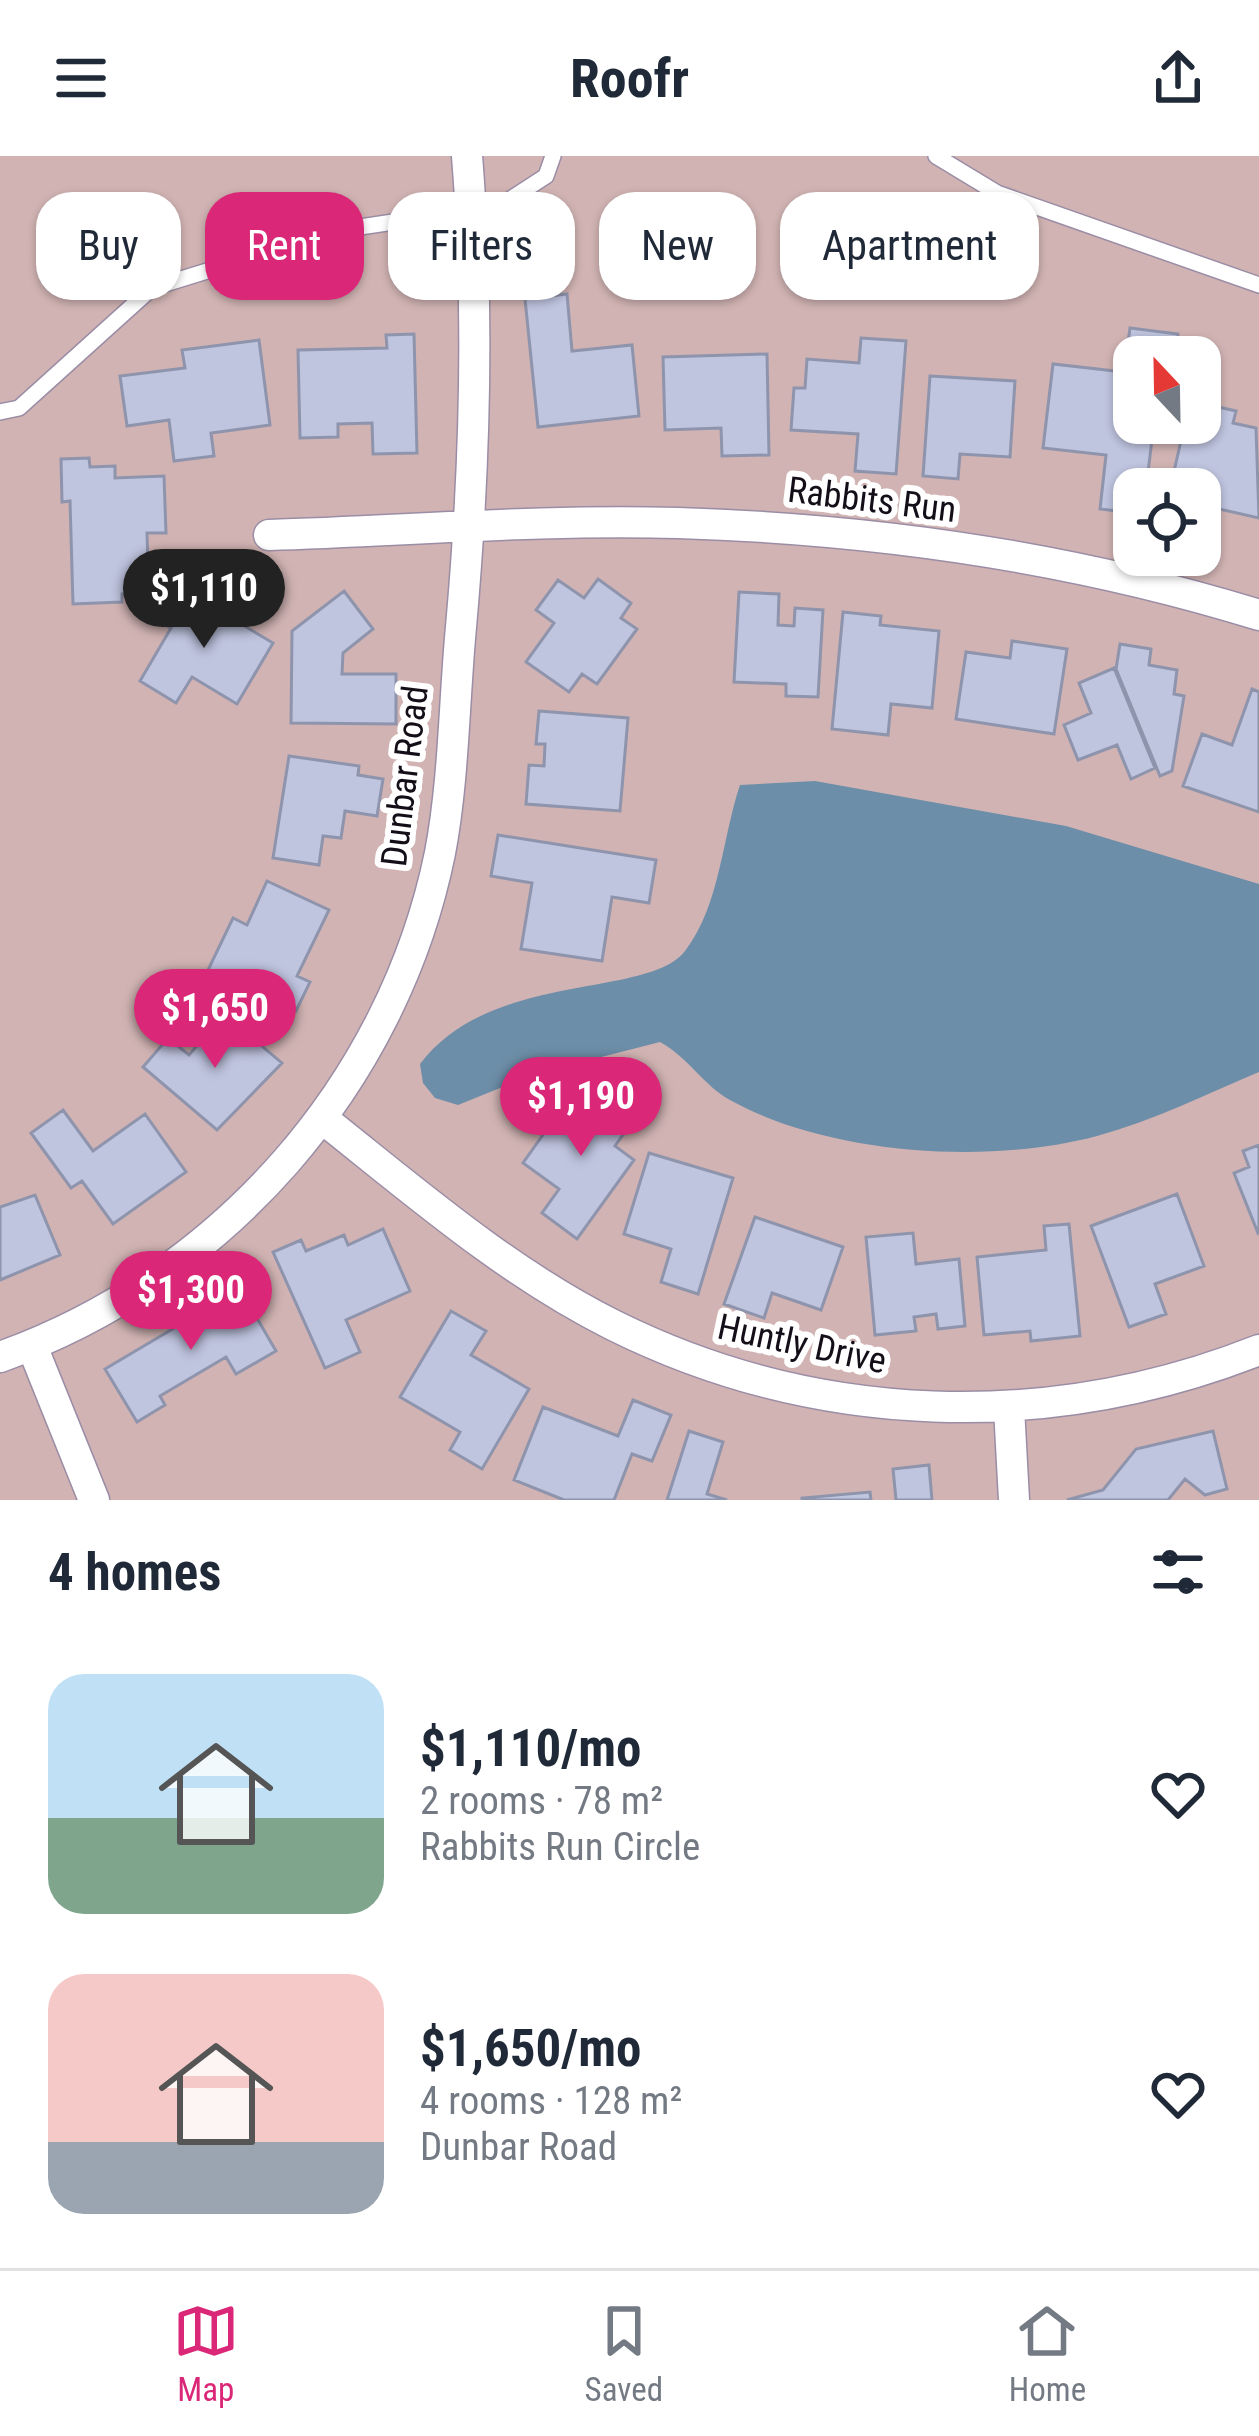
<!DOCTYPE html>
<meta charset="utf-8">
<style>
:root{--surface:#fff;--page:#f2f2f3;--text:#1f2937;--muted:#747a83;--line:#e0e1e3;--accent:#db2777}
body{margin:0;font-family:"Roboto Condensed",sans-serif;background:var(--page);color:var(--text);height:100vh;display:flex;flex-direction:column;font-size:45px;white-space:nowrap}
*{box-sizing:border-box;margin:0}
p{font-size:39px;color:var(--muted)}
.icon{flex:none;width:66px;height:66px;fill:none;stroke:currentColor;stroke-width:2;stroke-linecap:round;stroke-linejoin:round}
.map{position:relative;height:1344px;overflow:hidden}
.details{display:flex;flex-direction:column;background:var(--surface);flex:1}
.details>*{flex:none}
.guide{position:absolute;left:36px;top:36px;width:1188px;height:108px;display:flex;gap:24px}
.needle{width:78px;rotate:338deg}
.buttons{position:absolute;left:1113px;top:180px;display:grid;gap:24px}
.buttons a{display:grid;place-items:center;width:108px;height:108px;border-radius:24px;background:var(--surface);box-shadow:0 3px 9px #0004;font-size:60px}
.price{position:absolute;translate:-50% -102px;padding:0 27px;border-radius:42px;background:var(--accent);color:#fff;font-size:39px;line-height:78px;filter:drop-shadow(0 3px 6px #0008)}
.price::after{content:'';position:absolute;left:50%;top:72px;width:36px;height:27px;margin-left:-18px;background:inherit;clip-path:polygon(0 0,100% 0,50% 100%)}
.price.selected{background:#222;color:#fff}
ul{padding:0;list-style:none}
li{display:flex;align-items:center;gap:36px;height:300px;padding:0 48px}
li span{display:grid;place-items:center;flex:none;width:336px;height:240px;border-radius:36px;color:#555}
li>.icon{margin-inline-start:auto}
span .icon{width:144px;height:144px;fill:#fffc;stroke-width:1}
li b{font-size:51px}
h2{display:flex;justify-content:space-between;align-items:center;height:144px;padding:0 48px;font-size:51px}
.tag{padding:0 42px;border-radius:36px;background:var(--surface);box-shadow:0 3px 9px #0004;font-size:42px;line-height:108px}
.tag.selected{background:var(--accent);color:#fff}
header{display:flex;justify-content:space-between;align-items:center;height:156px;padding:0 48px;background:var(--surface);font-size:54px;font-weight:700}
.dock{display:flex;justify-content:space-around;align-items:center;height:168px;border-top:3px solid var(--line);background:var(--surface);font-size:33px;color:var(--muted)}
.dock a{display:grid;justify-items:center;gap:6px}
.dock .selected{color:var(--accent)}
.map>svg:first-child{display:block}
</style>
<header><svg class="icon" aria-label="menu" viewBox="0 0 24 24"><path d="M4 6h16M4 12h16M4 18h16"/></svg>Roofr<svg class="icon" aria-label="share" viewBox="0 0 24 24"><path d="M12 15V3M7 8l5-5 5 5M5 13v7h14v-7"/></svg></header>
<div class="map">
<svg width="1259" height="1344" viewBox="0 0 1259 1344">
<rect width="100%" height="100%" fill="#eedff9"/>
<!-- green -->
<path fill="#d1b3b3" fill-rule="evenodd" d="M0 0H1259V1344H0ZM1134 201H1200V267H1134ZM1134 333H1200V399H1134Z"/>
<!-- water -->
<path fill="#6d8ea8" d="M815 625 1066 670 1259 728V916C1206 938 1153 965 1097 980 989 1009 829 999 730 944 704 930 688 901 660 886L535 918 458 949 435 942 423 927 420 908C491 814 648 843 685 795 720 750 722 682 740 629Z"/>
<!-- building -->
<path fill="#bfc4df" stroke="#8f94ad" stroke-width="3" d="M567 138 572 195 632 189 639 260 538 271 525 143Z
M1130 172 1178 178 1175 201H1134V267H1154L1146 333H1134V357L1100 353 1106 299 1043 292 1053 208 1124 216Z
M414 178 417 297 373 298 372 267 338 268V281L300 282 298 194 387 192 386 179Z
M861 182 906 185 896 318 855 315 858 278 791 274 794 232H805L807 203 859 207Z
M259 184 270 269 211 277 214 300 174 305 169 264 127 270 120 220 185 212 182 194Z
M767 198 769 299 722 300 721 272 665 274 663 201Z
M930 220 1015 225 1010 301 960 298 958 323 923 320Z
M1200 247 1236 255 1233 267 1256 272 1259 362 1206 350 1200 375V333H1170L1185 267H1200Z
M89 302 90 311 115 310V322L164 320 166 377H147L149 437 122 438V446L73 448 70 345 62 346 61 303Z
M598 423 631 447 621 462 637 473 597 528 582 518 569 536 526 506 554 467 536 454 558 424 584 442Z
M179 431 273 487 237 548 192 521 176 547 140 525 171 472 159 465Z
M344 435 373 473 343 497 342 518H396V568L291 567 292 475Z
M739 436 779 438 778 469 794 470 795 452 823 454 818 541 786 540V528L734 526Z
M843 456 881 460 880 469 939 475 932 552 891 548 888 579 832 573Z
M1012 485 1067 493 1054 578 956 563 966 496 1010 502Z
M1120 488 1151 493 1149 509 1177 514 1174 538 1184 540 1172 615 1160 620 1116 513Z
M1114 512 1155 612 1131 623 1117 589 1078 604 1064 569 1091 557 1079 527Z
M1252 533 1259 536V656L1183 630 1202 578 1232 589Z
M539 555 628 562 620 655 526 648 529 609 544 610 545 588H536Z
M289 600 359 610 358 619 383 623 377 660 345 655 341 682 323 680 319 709 273 702Z
M498 679 656 704 649 747 612 741 602 805 521 793 532 727 491 720Z
M267 725 329 754 297 820 310 826 296 855 208 814 233 762 247 769Z
M224 858 282 907 217 974 143 911 168 882 189 899Z
M579 928 632 966 615 990 634 1004 577 1083 542 1057 559 1033 523 1007Z
M63 954 93 995 145 958 186 1016 113 1068 82 1025 71 1032 31 977Z
M1259 989V1076L1258 1077 1234 1017 1249 1011 1243 995Z
M649 997 733 1022 698 1138 661 1126 671 1093 624 1078Z
M1177 1038 1204 1110 1155 1128 1166 1158 1129 1171 1091 1070Z
M35 1039 60 1099 0 1124V1051Z
M755 1061 843 1091 821 1154 772 1137 764 1162 724 1148Z
M1069 1068 1080 1180 1031 1185 1030 1175 984 1179 977 1101 1046 1094 1044 1070Z
M383 1073 410 1135 346 1164 360 1196 325 1212 273 1096 301 1084 306 1095 344 1079 348 1089Z
M913 1077 916 1108 959 1103 965 1170 938 1173 936 1158 914 1161 916 1175 875 1179 866 1081Z
M240 1133 276 1195 236 1218 226 1201 160 1240 165 1249 137 1266 105 1213Z
M451 1155 486 1175 471 1199 529 1233 482 1313 450 1294 460 1276 400 1241Z
M633 1244 671 1259 652 1305 632 1298 614 1344H564L514 1324 543 1251 618 1280Z
M689 1275 723 1286 707 1338 727 1344H667Z
M1213 1275 1227 1333 1205 1339 1185 1323 1168 1344H1067L1103 1334 1136 1293Z
M929 1309 932 1344H896L893 1313Z
M870 1336 871 1344H802V1342Z"/>
<g fill="none" stroke-linecap="round" stroke-linejoin="round">
<defs>
<path id="service" d="M936 0 997 37 1259 129
M0 256 19 252 152 132 340 74 500 50 546 20 553 0"/>
<path id="minor" d="M269 379C404 375 542 363 678 367 873 373 1072 401 1259 459
M323 963C415 1036 507 1116 613 1169 816 1270 1049 1277 1259 1194
M32 1190 94 1344
M0 1201C222 1122 393 928 440 697 454 624 454 545 461 471 475 314 480 158 467 0
M1009 1252 1014 1344"/>
</defs>
<!-- service casing -->
<use href="#service" stroke="#9b8da5" stroke-width="18"/>
<!-- minor casing -->
<use href="#minor" stroke="#9b8da5" stroke-width="33"/>
<!-- service -->
<use href="#service" stroke="#fff" stroke-width="15"/>
<!-- minor -->
<use href="#minor" stroke="#fff" stroke-width="30"/>
</g>
<g text-anchor="middle" dominant-baseline="central" stroke-width="12" stroke-linejoin="round" paint-order="stroke">
<!-- street labels -->
<g font-size="36" fill="#130e17" stroke="#fff">
<text transform="translate(872 344) rotate(7)">Rabbits Run</text>
<text transform="translate(405 620) rotate(-83)">Dunbar Road</text>
<text transform="translate(802 1188) rotate(12)">Huntly Drive</text>
</g>
</g>
</svg>
<div class="buttons">
<a><svg class="needle" viewBox="-14 -14 28 28"><path d="M0-13l5 13h-10z" fill="#e53935"/><path d="M0 13l5-13h-10z" fill="#747a83"/></svg></a>
<a><svg class="icon" aria-label="locate" viewBox="0 0 24 24"><circle cx="12" cy="12" r="6"/><path d="M12 2v4M12 18v4M2 12h4M18 12h4"/></svg></a>
</div>
<b class="price selected" style="left:204px;top:495px">$1,110</b>
<b class="price" style="left:215px;top:915px">$1,650</b>
<b class="price" style="left:581px;top:1003px">$1,190</b>
<b class="price" style="left:191px;top:1197px">$1,300</b>
<div class="guide">
<a class="tag">Buy</a>
<a class="tag selected">Rent</a>
<a class="tag">Filters</a>
<a class="tag">New</a>
<a class="tag">Apartment</a>
</div>
</div>
<section class="details">
<h2>4 homes<svg class="icon" aria-label="filters" viewBox="0 0 24 24"><path d="M4 7h16M4 17h16"/><circle cx="9" cy="7" r="2"/><circle cx="15" cy="17" r="2"/></svg></h2>
<ul>
<li><span style="background:linear-gradient(#bfe0f5 60%,#7fa58c 0)"><svg class="icon" aria-label="home" viewBox="0 0 24 24"><path d="M3 11l9-7 9 7M6 9v11h12V9"/></svg></span><div><b>$1,110/mo</b><p>2 rooms · 78 m²</p><p>Rabbits Run Circle</p></div><svg class="icon" aria-label="heart" viewBox="0 0 24 24"><path d="M12 20l-8-8c-3-5 5-10 8-4 3-6 11-1 8 4z"/></svg></li>
<li><span style="background:linear-gradient(#f6c9c9 70%,#9aa5b1 0)"><svg class="icon" aria-label="home" viewBox="0 0 24 24"><path d="M3 11l9-7 9 7M6 9v11h12V9"/></svg></span><div><b>$1,650/mo</b><p>4 rooms · 128 m²</p><p>Dunbar Road</p></div><svg class="icon" aria-label="heart" viewBox="0 0 24 24"><path d="M12 20l-8-8c-3-5 5-10 8-4 3-6 11-1 8 4z"/></svg></li>
</ul>
</section>
<nav class="dock">
<a class="selected"><svg class="icon" aria-label="map" viewBox="0 0 24 24"><path d="M3 6l6-2 6 2 6-2v14l-6 2-6-2-6 2zM9 4v14M15 6v14"/></svg>Map</a>
<a><svg class="icon" aria-label="saved" viewBox="0 0 24 24"><path d="M7 4h10v16l-5-4-5 4z"/></svg>Saved</a>
<a><svg class="icon" aria-label="home" viewBox="0 0 24 24"><path d="M3 11l9-7 9 7M6 9v11h12V9"/></svg>Home</a>
</nav>
